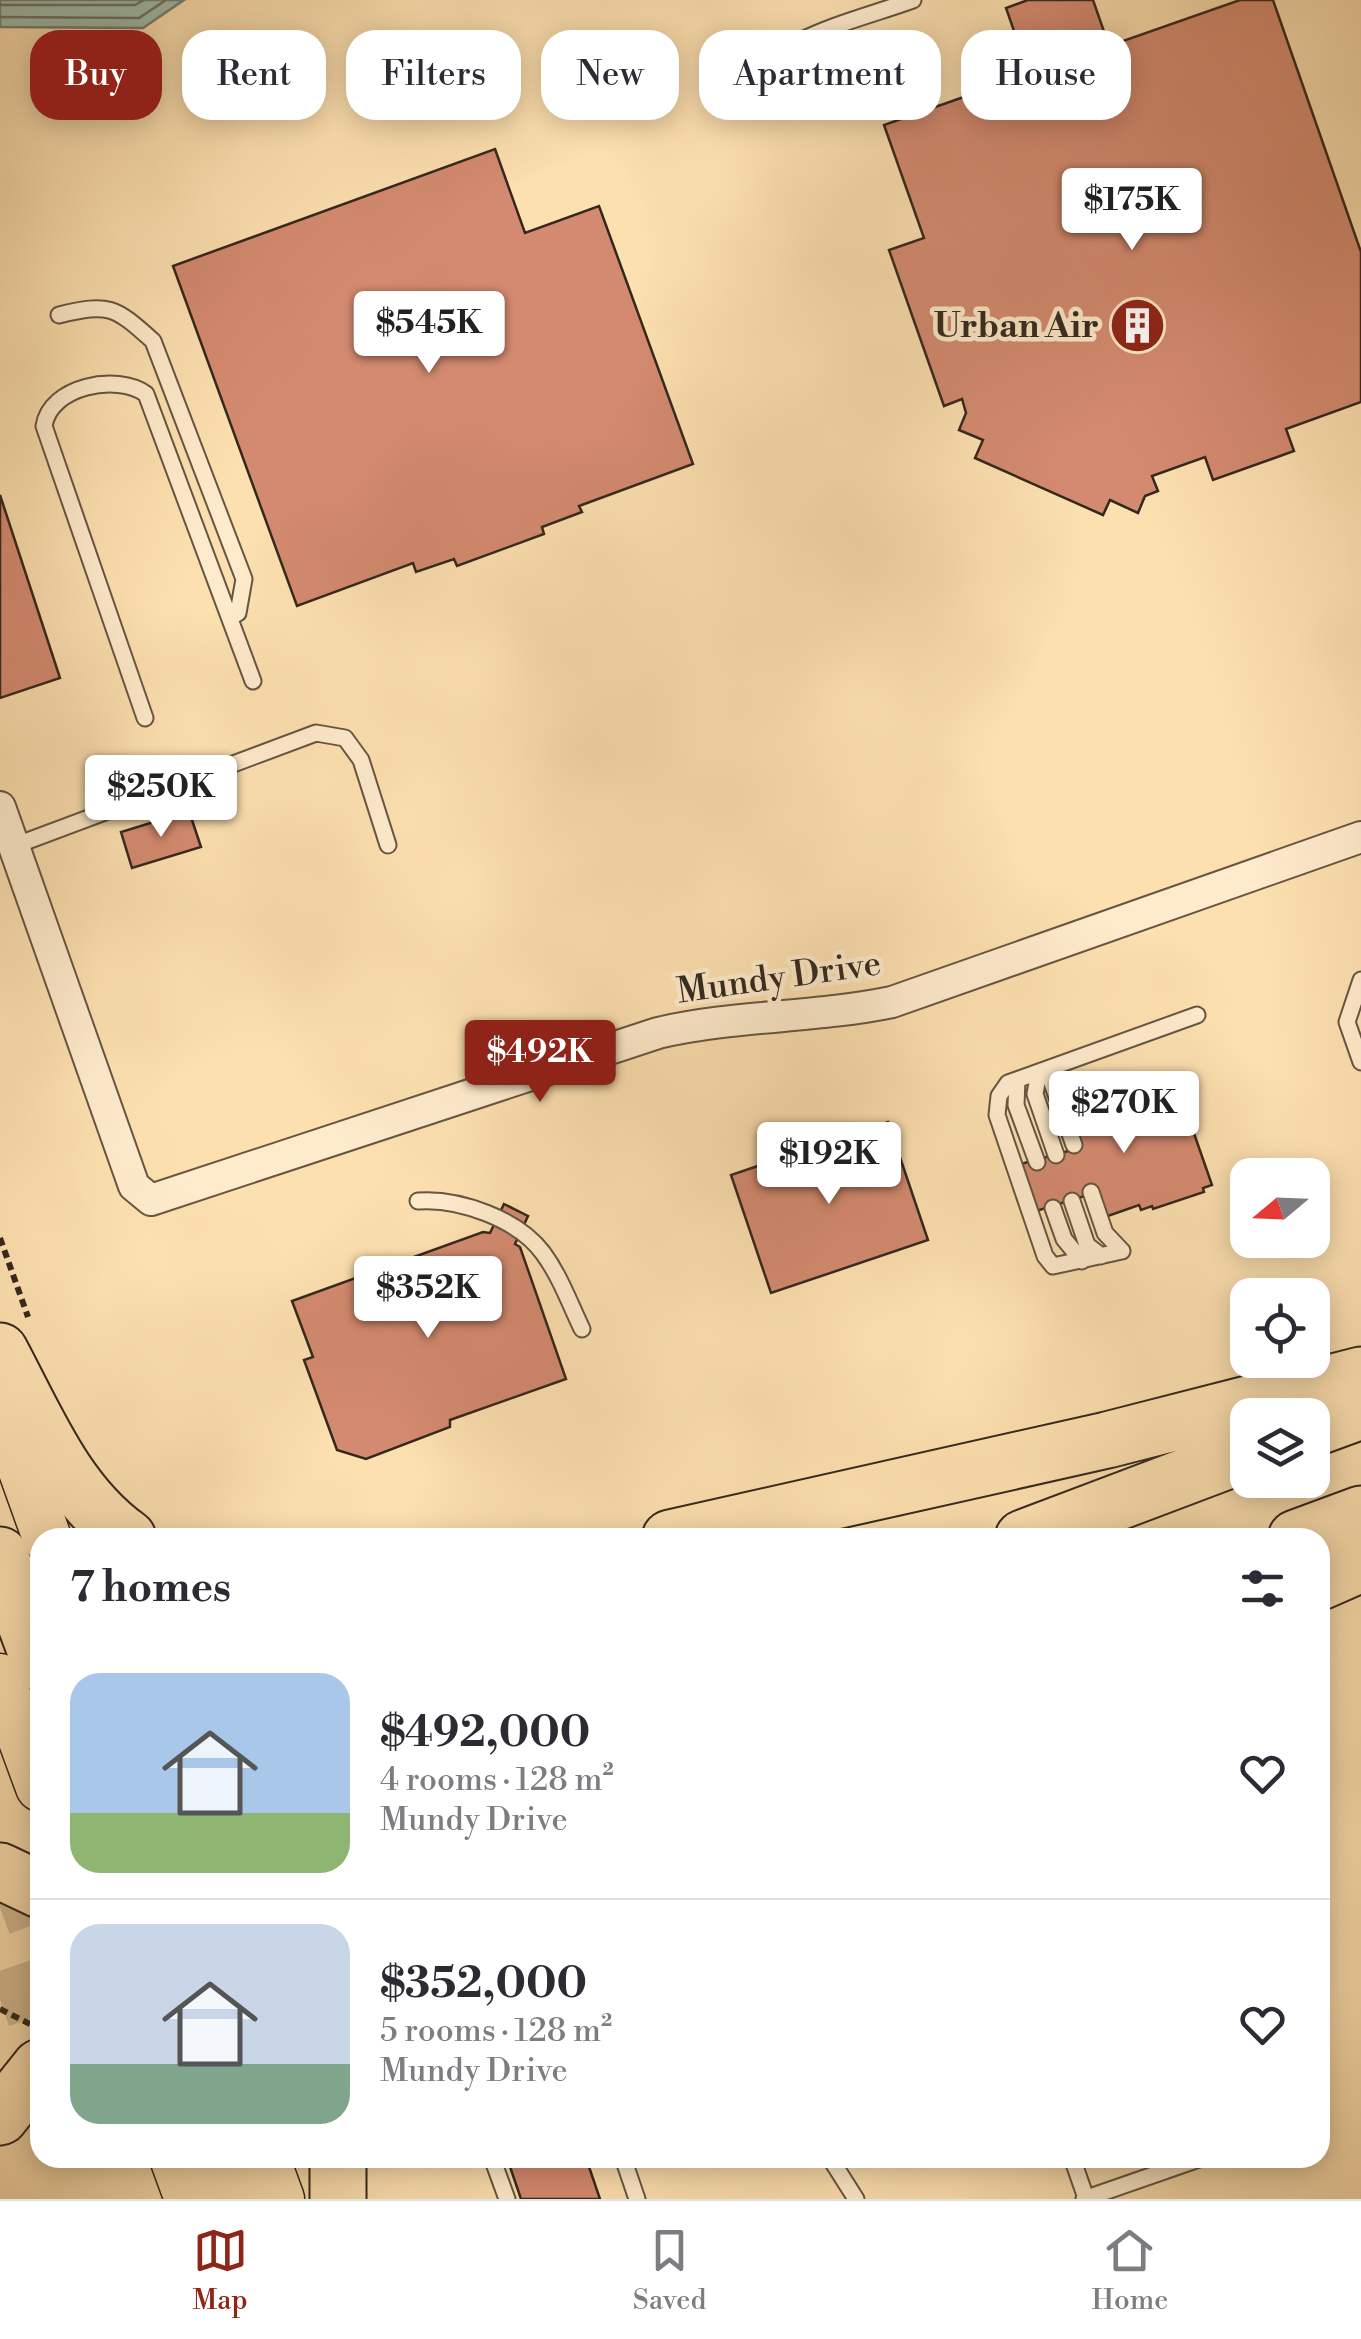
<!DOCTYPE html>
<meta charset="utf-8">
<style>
:root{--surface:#fff;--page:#f2f2f3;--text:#2b2b33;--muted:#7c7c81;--line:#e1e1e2;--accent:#8f2418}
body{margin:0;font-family:"Libre Bodoni",serif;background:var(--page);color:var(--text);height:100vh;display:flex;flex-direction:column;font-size:38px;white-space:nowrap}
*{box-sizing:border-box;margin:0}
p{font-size:32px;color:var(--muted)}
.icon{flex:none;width:55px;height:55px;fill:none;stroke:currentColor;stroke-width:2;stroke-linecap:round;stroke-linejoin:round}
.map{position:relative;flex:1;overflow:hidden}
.sheet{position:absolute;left:30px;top:1528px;width:1300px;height:640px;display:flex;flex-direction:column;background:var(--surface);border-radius:30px;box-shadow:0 5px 25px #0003}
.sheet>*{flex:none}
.hud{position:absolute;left:30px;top:30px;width:1302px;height:90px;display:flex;gap:20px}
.needle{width:65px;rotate:251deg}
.tools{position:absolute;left:1230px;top:1158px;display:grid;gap:20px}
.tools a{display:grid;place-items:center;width:100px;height:100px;border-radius:20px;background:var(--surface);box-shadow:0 5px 25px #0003;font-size:50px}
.price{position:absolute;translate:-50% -85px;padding:0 22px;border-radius:10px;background:#fff;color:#222;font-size:32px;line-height:65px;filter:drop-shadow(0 2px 5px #0008)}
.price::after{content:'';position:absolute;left:50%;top:60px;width:30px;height:22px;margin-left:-15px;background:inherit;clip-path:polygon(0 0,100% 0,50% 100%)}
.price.current{background:var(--accent);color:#fff}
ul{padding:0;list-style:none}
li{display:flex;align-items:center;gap:30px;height:250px;padding:0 40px}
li+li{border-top:2px solid var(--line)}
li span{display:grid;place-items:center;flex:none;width:280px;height:200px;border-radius:30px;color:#555}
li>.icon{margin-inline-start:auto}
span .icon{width:120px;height:120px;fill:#fffc;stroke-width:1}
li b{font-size:42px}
h2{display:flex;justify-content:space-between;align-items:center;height:120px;padding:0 40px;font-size:42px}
.chip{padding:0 35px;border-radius:30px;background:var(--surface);box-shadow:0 5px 25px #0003;font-size:35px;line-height:90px}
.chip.current{background:var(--accent);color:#fff}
.tabs{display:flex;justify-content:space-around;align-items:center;height:140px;border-top:2px solid var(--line);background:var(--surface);font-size:28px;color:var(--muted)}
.tabs a{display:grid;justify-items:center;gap:5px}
.tabs .current{color:var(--accent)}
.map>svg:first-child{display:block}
</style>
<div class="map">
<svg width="1361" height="2199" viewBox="0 0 1361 2199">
<rect width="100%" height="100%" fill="#fde0b0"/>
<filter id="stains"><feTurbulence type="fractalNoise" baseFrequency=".002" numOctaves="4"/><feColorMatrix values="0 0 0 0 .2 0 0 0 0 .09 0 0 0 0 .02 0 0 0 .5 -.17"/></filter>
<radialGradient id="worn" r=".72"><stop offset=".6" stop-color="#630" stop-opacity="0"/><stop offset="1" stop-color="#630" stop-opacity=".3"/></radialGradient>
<!-- water -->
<path fill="#9fbdae" stroke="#748174" stroke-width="2.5" d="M0 0H184L143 28 0 27Z"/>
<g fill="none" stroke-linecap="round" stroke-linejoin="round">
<!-- shore -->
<path stroke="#697266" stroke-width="2.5" d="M0 5H135L144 0
M0 17 139 18 166 0"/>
</g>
<!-- building -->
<path fill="#d48a70" stroke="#33281e" stroke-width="2.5" d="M1028 0H1093L1109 46 1240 0H1273L1361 252V402L1286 429 1294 451 1213 480 1205 457 1152 476 1158 491 1145 496 1138 513 1110 500 1103 515 975 458 983 440 959 430 966 413 962 399 944 406 889 250 924 238 884 125 1029 74 1006 8Z
M495 149 525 233 599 206 693 464 579 506 582 512 542 527 544 534 457 566 454 559 416 572 413 563 297 606 173 266Z
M0 495 60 678 0 698Z
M189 811 201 847 132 868 121 832Z
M1174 1076 1212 1185 1203 1188 1204 1192 1153 1209 1152 1206 1141 1210 1139 1205 1105 1217 1088 1195 1033 1212 1017 1165 1072 1150 1071 1120 1104 1108 1102 1102Z
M888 1122 928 1240 771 1293 731 1175Z
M504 1204 528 1216 515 1244 520 1247 566 1379 450 1420V1427L366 1459 337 1450 304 1360 313 1357 292 1301 483 1232 490 1233Z
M507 2158H586L600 2199H521Z"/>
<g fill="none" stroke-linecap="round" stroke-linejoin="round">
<!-- motorway-tunnel -->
<path stroke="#d5bb93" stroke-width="55" stroke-dasharray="55 28" stroke-linecap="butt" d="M0 1908 40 1893
M0 2000 40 1986"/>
<defs>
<path id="service" d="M736 94C776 36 849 23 913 0
M59 315C109 303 114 306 153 341L244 579 238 613 230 618
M145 718 44 426C50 386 117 373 146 394L253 681
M14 846 316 733 345 738 361 760 388 845
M1361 980 1347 1022 1361 1062
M1057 1066 1052 1083 1074 1145
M1039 1072 1035 1094 1056 1155
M1017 1080 1016 1105 1037 1162
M1091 1192 1105 1233 1122 1251
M418 1201C459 1198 518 1219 543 1253 560 1276 570 1304 582 1329
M1072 1201 1087 1245 1101 1256
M1053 1208 1064 1239 1082 1261
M1122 1251 1053 1266 1045 1256 997 1115 999 1096 1008 1083 1197 1015
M492 2158 507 2199
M623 2158 637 2199
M830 2158 856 2199
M1072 2158 1086 2198
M1084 2199 1202 2158"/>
<path id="minor" d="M0 807 134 1186 151 1200 658 1033C735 1015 815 1018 892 1002L1361 837"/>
<path id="primary" d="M0 1407 47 1538
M0 1678 40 1787
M174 2158 189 2199
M265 2158 280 2199"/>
<path id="motorway" d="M0 1351C36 1418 65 1493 128 1538
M1312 1429 1361 1411
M670 1538 1107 1440 1361 1375
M1023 1538 1248 1453
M1296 1538 1361 1514
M0 1555 40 1663
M1320 1582 1361 1564
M0 1871 40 1890
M0 2117 40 2067
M222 2158 238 2199
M338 2199V2158"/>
</defs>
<!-- service casing -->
<use href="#service" stroke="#665642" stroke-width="19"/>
<!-- minor casing -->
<use href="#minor" stroke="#665642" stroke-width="34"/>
<!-- primary casing -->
<use href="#primary" stroke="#33281e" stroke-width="51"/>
<!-- motorway casing -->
<use href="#motorway" stroke="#33281e" stroke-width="59"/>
<!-- path -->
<path stroke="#33281e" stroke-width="6" stroke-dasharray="8 5" stroke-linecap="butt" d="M0 1238 28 1317
M0 2009 30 2024"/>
<!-- service -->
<use href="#service" stroke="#feebcc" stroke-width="15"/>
<!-- minor -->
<use href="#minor" stroke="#feebcc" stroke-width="30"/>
<!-- primary -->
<use href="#primary" stroke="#fde0b0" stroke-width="48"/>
<!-- motorway -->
<use href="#motorway" stroke="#fde0b0" stroke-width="55"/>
</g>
<!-- icons -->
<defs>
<symbol id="building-disc" viewBox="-11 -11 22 22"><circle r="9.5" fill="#8f2418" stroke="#feebcc"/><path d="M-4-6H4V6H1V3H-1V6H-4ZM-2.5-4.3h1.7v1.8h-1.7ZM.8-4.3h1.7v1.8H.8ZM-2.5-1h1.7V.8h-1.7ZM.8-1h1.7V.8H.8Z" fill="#fff"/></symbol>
</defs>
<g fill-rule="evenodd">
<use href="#building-disc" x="1106" y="294" width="63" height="63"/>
</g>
<g text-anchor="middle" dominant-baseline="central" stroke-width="9" stroke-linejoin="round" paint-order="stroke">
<!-- poi labels -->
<g font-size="35" font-weight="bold" fill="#33281e" stroke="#feebcc" text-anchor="end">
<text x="1099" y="326">Urban Air</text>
</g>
<!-- street labels -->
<g font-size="35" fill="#33281e" stroke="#feebcc">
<text transform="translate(779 978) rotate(-8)">Mundy Drive</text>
</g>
</g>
<rect width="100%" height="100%" filter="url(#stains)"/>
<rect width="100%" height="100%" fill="url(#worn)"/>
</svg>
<div class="tools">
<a><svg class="needle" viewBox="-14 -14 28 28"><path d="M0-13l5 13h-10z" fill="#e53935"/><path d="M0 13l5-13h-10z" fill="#7c7c81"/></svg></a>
<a><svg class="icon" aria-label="locate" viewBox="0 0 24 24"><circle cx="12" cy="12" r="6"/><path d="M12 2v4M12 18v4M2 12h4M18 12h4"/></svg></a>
<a><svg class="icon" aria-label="layers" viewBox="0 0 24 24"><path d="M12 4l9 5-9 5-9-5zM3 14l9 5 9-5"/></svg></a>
</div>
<b class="price" style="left:1132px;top:253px">$175K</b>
<b class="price" style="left:429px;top:376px">$545K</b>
<b class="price" style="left:161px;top:840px">$250K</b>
<b class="price current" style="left:540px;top:1105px">$492K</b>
<b class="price" style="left:1124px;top:1156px">$270K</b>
<b class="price" style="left:829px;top:1207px">$192K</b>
<b class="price" style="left:428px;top:1341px">$352K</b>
<div class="hud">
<a class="chip current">Buy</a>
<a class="chip">Rent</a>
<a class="chip">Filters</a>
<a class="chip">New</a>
<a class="chip">Apartment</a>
<a class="chip">House</a>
</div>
<section class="sheet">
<h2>7 homes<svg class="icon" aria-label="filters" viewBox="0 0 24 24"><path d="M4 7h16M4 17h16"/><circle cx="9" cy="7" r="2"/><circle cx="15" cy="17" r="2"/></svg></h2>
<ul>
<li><span style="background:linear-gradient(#a9c7e8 70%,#8fb573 0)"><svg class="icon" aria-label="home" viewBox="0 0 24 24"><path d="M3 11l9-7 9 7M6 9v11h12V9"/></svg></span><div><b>$492,000</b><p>4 rooms · 128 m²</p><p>Mundy Drive</p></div><svg class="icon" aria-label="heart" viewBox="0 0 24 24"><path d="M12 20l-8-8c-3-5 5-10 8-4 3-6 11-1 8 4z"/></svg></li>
<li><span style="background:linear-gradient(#c9d6e8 70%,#7fa58c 0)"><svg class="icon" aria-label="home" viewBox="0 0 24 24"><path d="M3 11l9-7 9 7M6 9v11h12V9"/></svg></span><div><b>$352,000</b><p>5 rooms · 128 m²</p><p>Mundy Drive</p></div><svg class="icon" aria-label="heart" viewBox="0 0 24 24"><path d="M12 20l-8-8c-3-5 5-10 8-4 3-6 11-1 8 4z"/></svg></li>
</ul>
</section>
</div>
<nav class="tabs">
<a class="current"><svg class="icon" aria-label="map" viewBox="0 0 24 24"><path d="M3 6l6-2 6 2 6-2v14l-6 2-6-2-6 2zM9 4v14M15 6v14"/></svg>Map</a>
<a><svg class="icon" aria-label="saved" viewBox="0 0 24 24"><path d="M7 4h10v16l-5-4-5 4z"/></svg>Saved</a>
<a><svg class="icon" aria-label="home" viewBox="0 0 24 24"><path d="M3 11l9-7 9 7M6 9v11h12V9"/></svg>Home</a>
</nav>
